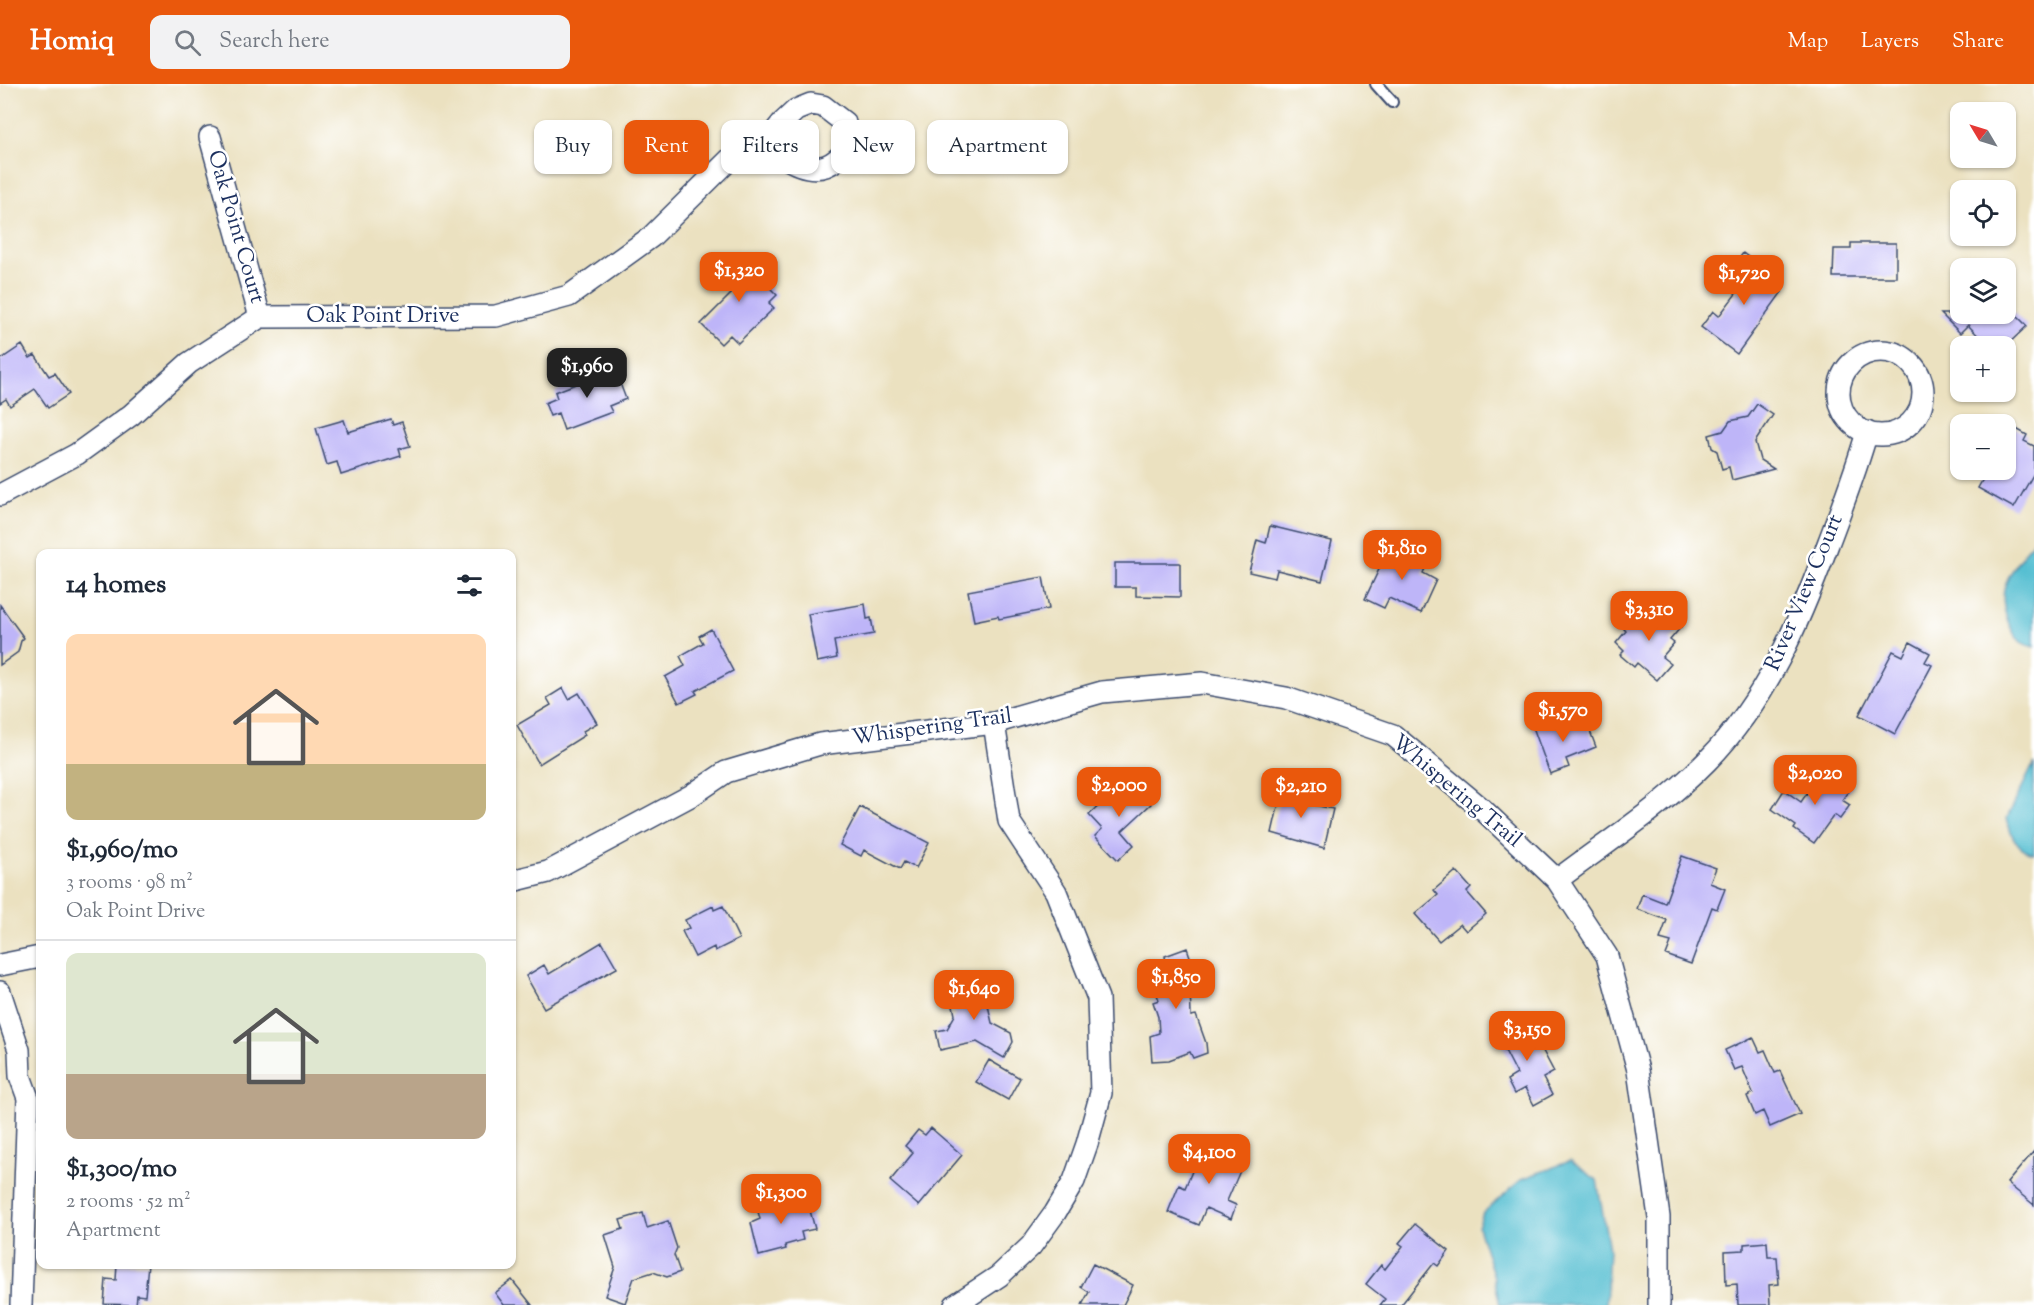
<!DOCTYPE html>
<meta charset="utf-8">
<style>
:root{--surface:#fff;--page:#f2f2f3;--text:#1f2937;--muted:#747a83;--line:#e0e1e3;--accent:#ea580c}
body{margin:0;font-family:"Sorts Mill Goudy",serif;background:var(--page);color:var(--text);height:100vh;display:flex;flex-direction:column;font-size:22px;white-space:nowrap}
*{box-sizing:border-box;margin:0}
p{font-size:20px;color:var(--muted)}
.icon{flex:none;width:33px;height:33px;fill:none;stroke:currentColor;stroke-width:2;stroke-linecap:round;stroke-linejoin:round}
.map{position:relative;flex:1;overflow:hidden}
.sheet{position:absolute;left:36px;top:465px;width:480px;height:720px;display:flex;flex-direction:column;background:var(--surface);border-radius:12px;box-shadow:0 2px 4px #0004}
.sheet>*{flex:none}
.banner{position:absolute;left:534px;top:36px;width:570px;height:54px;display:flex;gap:12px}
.needle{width:39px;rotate:308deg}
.controls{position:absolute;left:1950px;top:18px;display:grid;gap:12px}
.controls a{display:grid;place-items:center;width:66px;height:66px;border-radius:12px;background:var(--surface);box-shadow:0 2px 4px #0004;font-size:30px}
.price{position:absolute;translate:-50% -51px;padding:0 14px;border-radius:12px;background:var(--accent);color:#fff;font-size:20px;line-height:39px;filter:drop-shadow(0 2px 3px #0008)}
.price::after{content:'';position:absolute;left:50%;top:36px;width:18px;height:14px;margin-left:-9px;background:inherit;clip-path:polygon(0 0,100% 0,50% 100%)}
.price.selected{background:#222;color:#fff}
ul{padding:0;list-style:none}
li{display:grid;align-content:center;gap:12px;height:318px;padding:0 30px}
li+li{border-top:2px solid var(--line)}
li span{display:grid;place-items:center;height:186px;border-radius:12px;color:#555}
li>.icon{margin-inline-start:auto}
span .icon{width:108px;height:108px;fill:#fffc;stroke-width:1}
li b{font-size:26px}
h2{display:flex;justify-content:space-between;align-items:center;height:72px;padding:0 30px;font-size:26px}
.tag{padding:0 21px;border-radius:12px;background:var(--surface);box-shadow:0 2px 4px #0004;font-size:21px;line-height:54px}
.tag.selected{background:var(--accent);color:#fff}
header{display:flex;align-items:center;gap:36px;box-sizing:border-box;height:84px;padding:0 30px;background:var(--accent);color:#fff}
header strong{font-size:28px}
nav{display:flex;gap:33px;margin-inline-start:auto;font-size:21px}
.search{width:420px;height:54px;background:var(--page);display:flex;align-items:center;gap:15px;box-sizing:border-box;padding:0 21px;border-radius:12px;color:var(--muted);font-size:22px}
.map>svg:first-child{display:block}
</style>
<header>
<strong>Homiq</strong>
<div class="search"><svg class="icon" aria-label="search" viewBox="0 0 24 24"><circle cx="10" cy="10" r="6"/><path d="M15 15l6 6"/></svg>Search here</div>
<nav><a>Map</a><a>Layers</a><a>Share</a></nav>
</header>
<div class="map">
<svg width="2034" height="1221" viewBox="0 0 2034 1221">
<rect width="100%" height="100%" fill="#fff"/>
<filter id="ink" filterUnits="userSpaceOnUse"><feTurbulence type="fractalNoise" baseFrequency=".0167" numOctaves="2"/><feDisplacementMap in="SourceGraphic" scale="12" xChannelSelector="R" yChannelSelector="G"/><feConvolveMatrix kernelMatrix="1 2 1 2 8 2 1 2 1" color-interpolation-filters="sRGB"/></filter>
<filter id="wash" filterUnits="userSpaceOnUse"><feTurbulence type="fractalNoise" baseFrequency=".008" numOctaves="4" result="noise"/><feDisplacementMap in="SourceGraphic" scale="24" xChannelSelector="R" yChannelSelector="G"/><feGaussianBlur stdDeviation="1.35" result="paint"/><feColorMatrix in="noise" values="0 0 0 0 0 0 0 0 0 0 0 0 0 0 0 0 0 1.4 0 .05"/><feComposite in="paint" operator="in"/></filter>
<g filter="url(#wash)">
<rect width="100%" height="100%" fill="#ebe1c0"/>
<!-- water -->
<path fill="#56bfd2" stroke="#387798" stroke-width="1.5" d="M2034 456V563C2030 562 2024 560 2021 558 2008 546 2001 522 2004 505 2008 489 2024 469 2034 456Z
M2034 679V769C2016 765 2010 750 2007 734Z
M1570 1077 1597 1096 1609 1165 1606 1221H1500L1494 1193 1478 1143 1483 1129 1522 1095Z"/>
<g id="blocks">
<!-- building -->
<path fill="#beb5f8" d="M1851 159H1896V193H1833L1834 165H1851Z
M728 169 762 203 766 200 777 211 769 219 774 224 738 259 730 251 721 260 701 240 735 206 713 184Z
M1743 169 1769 189 1765 195 1782 208 1737 270 1701 243 1713 227 1719 232 1745 198 1730 187Z
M1941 230H2015L2027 242 2006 262H1988L1968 241 1960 249Z
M22 261 30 274 35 271 49 292 55 289 69 310 48 324 35 305 10 322 6 315 0 319V276Z
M613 281 626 315 609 322 612 328 564 346 558 329 550 332 545 319 557 314 555 308 594 293 593 289Z
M1757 320 1773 331 1755 358 1760 376 1774 385 1732 396 1729 383 1722 385 1717 367 1712 364 1709 351 1723 347 1730 337 1748 333Z
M391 335 393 341 402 338 410 362 399 365 401 372 341 391 337 378 327 381 316 344 344 336 348 348Z
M2006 339 2027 351 2024 357 2034 362V389L2014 424 1978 404 1988 386H2006Z
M1270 442 1332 457 1322 497 1277 486 1275 494 1249 488 1257 456 1266 459Z
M1391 460 1428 478 1423 489 1436 496 1421 529 1389 514 1384 524 1365 515Z
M1115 479H1180V513L1136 512V503H1115Z
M1043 493 1049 525 999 535 998 532 974 537 968 507Z
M865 520 867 535 871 534 874 550 834 557 837 574 817 578 808 530Z
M0 521 24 554 21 557 18 568 0 581Z
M1658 523 1681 543 1670 556 1674 559 1662 573 1671 580 1657 596 1637 579 1634 583 1620 571 1624 567 1616 559 1626 547 1624 545 1639 528 1647 535Z
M711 545 733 587 695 607 697 610 679 619 665 593 685 582 680 572 703 559 699 552Z
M1910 558 1930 569 1925 578 1932 581 1895 650 1859 631 1893 567 1903 572Z
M563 604 569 615 579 609 597 639 583 647 585 651 539 680 517 641 551 621 547 614Z
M1585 634 1596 663 1566 675 1569 683 1550 690 1533 643 1553 635 1557 645Z
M1830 687 1852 702 1842 716 1850 721 1840 735 1834 731 1814 759 1794 745 1796 742 1772 725 1784 706 1801 718 1814 699 1819 702Z
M1128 695 1151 720 1122 747 1134 761 1118 776 1095 752 1102 745 1089 731Z
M1283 701 1303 706 1300 718 1333 725 1324 764 1272 749Z
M860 723 929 759 916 784 904 778 900 785 864 766 861 772 840 761Z
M1682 772 1716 784 1710 799 1725 805 1717 825 1712 823 1691 880 1666 871 1671 858 1660 855 1667 836 1637 825 1642 810 1665 819Z
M1456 787 1471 804 1467 808 1486 830 1466 847 1460 840 1439 857 1415 830 1438 811 1434 806Z
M713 822 714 826 723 822 739 855 715 867 714 863 695 873 682 847 689 844 685 836Z
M602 858 617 884 544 924 526 892 544 881 549 890Z
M1187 864 1194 884 1195 901 1190 903 1191 932 1196 931 1206 959 1207 969 1193 974 1190 968 1169 976 1152 977 1150 952 1159 949 1158 933 1153 918 1159 916 1152 897 1151 885 1166 880 1165 872Z
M976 892 978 904 992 901 995 915 987 917 992 939 1011 949 1013 958 1004 974 977 958 940 966 936 947 947 945 955 931 951 911 962 908 959 896Z
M1526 935 1554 988 1543 994 1552 1011 1534 1021 1525 1004 1514 1010 1507 996 1517 990 1497 951Z
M1753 953 1760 968 1765 966 1775 989 1780 987 1800 1030 1770 1043 1763 1027 1755 1031 1747 1012 1753 1009 1742 983 1734 986 1725 966Z
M989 976 1020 994 1008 1016 976 998Z
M931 1044 962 1071 919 1122 890 1097 913 1069 905 1062 918 1046 925 1051Z
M1205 1056 1246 1073 1227 1117 1236 1121 1231 1135 1206 1124 1199 1141 1168 1128 1179 1101 1185 1104Z
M2034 1067V1121L2007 1099Z
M782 1110 789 1115 796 1113 799 1121 808 1119 815 1145 801 1148 803 1156 785 1161 786 1165 759 1172 751 1139 760 1135 757 1124 772 1120 776 1112Z
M643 1129 647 1144 668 1137 677 1164 674 1171 680 1188 667 1193 653 1188 634 1194 625 1219 605 1212 615 1183 605 1151 623 1145 620 1136Z
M1415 1140 1449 1167 1438 1182 1434 1179 1401 1221H1380L1385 1215 1366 1200 1381 1181 1385 1185 1403 1162 1399 1159Z
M1767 1158 1768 1173H1777L1779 1200 1769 1201 1770 1221H1738L1737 1200 1726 1201 1725 1167 1744 1166V1160Z
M117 1180H148L145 1212 137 1211 136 1221 104 1220 106 1195 116 1196Z
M1093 1180 1133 1201 1123 1221H1082L1089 1208 1081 1203Z
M512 1196 532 1221H504L495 1209Z"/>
</g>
</g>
<g filter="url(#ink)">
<use href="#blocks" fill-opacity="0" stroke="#3a4a6d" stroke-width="1.5"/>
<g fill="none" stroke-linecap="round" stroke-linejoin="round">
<defs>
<path id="lane" d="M1376 0 1392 18"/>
<path id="street" d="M210 53 260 233
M1839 309a42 42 0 1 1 84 0a42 42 0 1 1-84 0Z
M0 411 77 370 131 331 189 279 260 233 496 232 569 212 651 153 730 75 765 60 782 39 796 26 811 20 823 22 845 39C848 54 850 66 836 76 813 95 785 75 765 60
M1557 796C1607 758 1662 723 1707 677 1766 617 1799 539 1828 460 1842 423 1856 387 1867 348
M512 797 548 788 692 711 726 688 820 660 994 639 1102 608 1202 599 1286 614 1393 651 1481 724 1557 796 1607 872 1638 986 1659 1133V1221
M0 881 40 873
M0 908 19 966 20 992 28 1014 21 1221
M955 1221 999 1192 1031 1162 1055 1129 1074 1097 1087 1060 1101 1009 1098 914 1056 808 1009 737 994 639"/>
</defs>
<!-- lane casing -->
<use href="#lane" stroke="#3a4a6d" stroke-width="14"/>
<!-- street casing -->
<use href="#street" stroke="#3a4a6d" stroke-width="24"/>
<!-- lane -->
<use href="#lane" stroke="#fff" stroke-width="10"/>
<!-- street -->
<use href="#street" stroke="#fff" stroke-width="21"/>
</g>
</g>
<g text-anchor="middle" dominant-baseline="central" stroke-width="5" stroke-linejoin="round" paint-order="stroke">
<!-- street labels -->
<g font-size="22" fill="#1b2f5e" stroke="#fff">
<text transform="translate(235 143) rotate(74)">Oak Point Court</text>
<text x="383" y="233">Oak Point Drive</text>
<text transform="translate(1805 509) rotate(-67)">River View Court</text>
<text transform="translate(932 644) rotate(-8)">Whispering Trail</text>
<text transform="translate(1456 708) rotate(40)">Whispering Trail</text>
</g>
</g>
</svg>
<div class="controls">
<a><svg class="needle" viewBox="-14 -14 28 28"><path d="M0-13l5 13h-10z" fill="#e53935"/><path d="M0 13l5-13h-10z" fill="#747a83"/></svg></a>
<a><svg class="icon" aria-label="locate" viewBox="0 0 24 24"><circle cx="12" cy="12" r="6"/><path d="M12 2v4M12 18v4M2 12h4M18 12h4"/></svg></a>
<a><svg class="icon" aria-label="layers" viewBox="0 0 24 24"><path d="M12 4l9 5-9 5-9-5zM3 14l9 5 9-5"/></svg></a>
<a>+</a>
<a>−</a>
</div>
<b class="price" style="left:739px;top:219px">$1,320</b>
<b class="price" style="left:1744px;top:222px">$1,720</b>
<b class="price selected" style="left:587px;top:315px">$1,960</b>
<b class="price" style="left:1402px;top:497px">$1,810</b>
<b class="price" style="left:1649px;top:558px">$3,310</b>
<b class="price" style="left:1563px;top:659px">$1,570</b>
<b class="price" style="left:1815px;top:722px">$2,020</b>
<b class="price" style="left:1119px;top:734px">$2,000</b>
<b class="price" style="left:1301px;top:735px">$2,210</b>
<b class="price" style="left:1176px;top:926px">$1,850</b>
<b class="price" style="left:974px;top:937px">$1,640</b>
<b class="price" style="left:1527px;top:978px">$3,150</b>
<b class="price" style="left:1209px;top:1101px">$4,100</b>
<b class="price" style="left:781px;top:1141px">$1,300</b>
<div class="banner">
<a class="tag">Buy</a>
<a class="tag selected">Rent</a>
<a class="tag">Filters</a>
<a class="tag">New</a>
<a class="tag">Apartment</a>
</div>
<section class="sheet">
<h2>14 homes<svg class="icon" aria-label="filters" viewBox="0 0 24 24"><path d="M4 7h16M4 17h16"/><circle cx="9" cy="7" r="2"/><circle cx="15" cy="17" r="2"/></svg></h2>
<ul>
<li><span style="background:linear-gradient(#ffd9b3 70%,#c2b280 0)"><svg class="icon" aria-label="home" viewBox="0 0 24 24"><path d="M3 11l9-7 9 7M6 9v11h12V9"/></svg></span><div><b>$1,960/mo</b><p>3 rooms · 98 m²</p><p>Oak Point Drive</p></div></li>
<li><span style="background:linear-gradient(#dfe7d0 65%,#b9a48a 0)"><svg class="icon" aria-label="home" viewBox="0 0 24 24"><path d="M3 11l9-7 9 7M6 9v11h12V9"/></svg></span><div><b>$1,300/mo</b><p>2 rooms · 52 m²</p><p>Apartment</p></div></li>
</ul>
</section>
</div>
